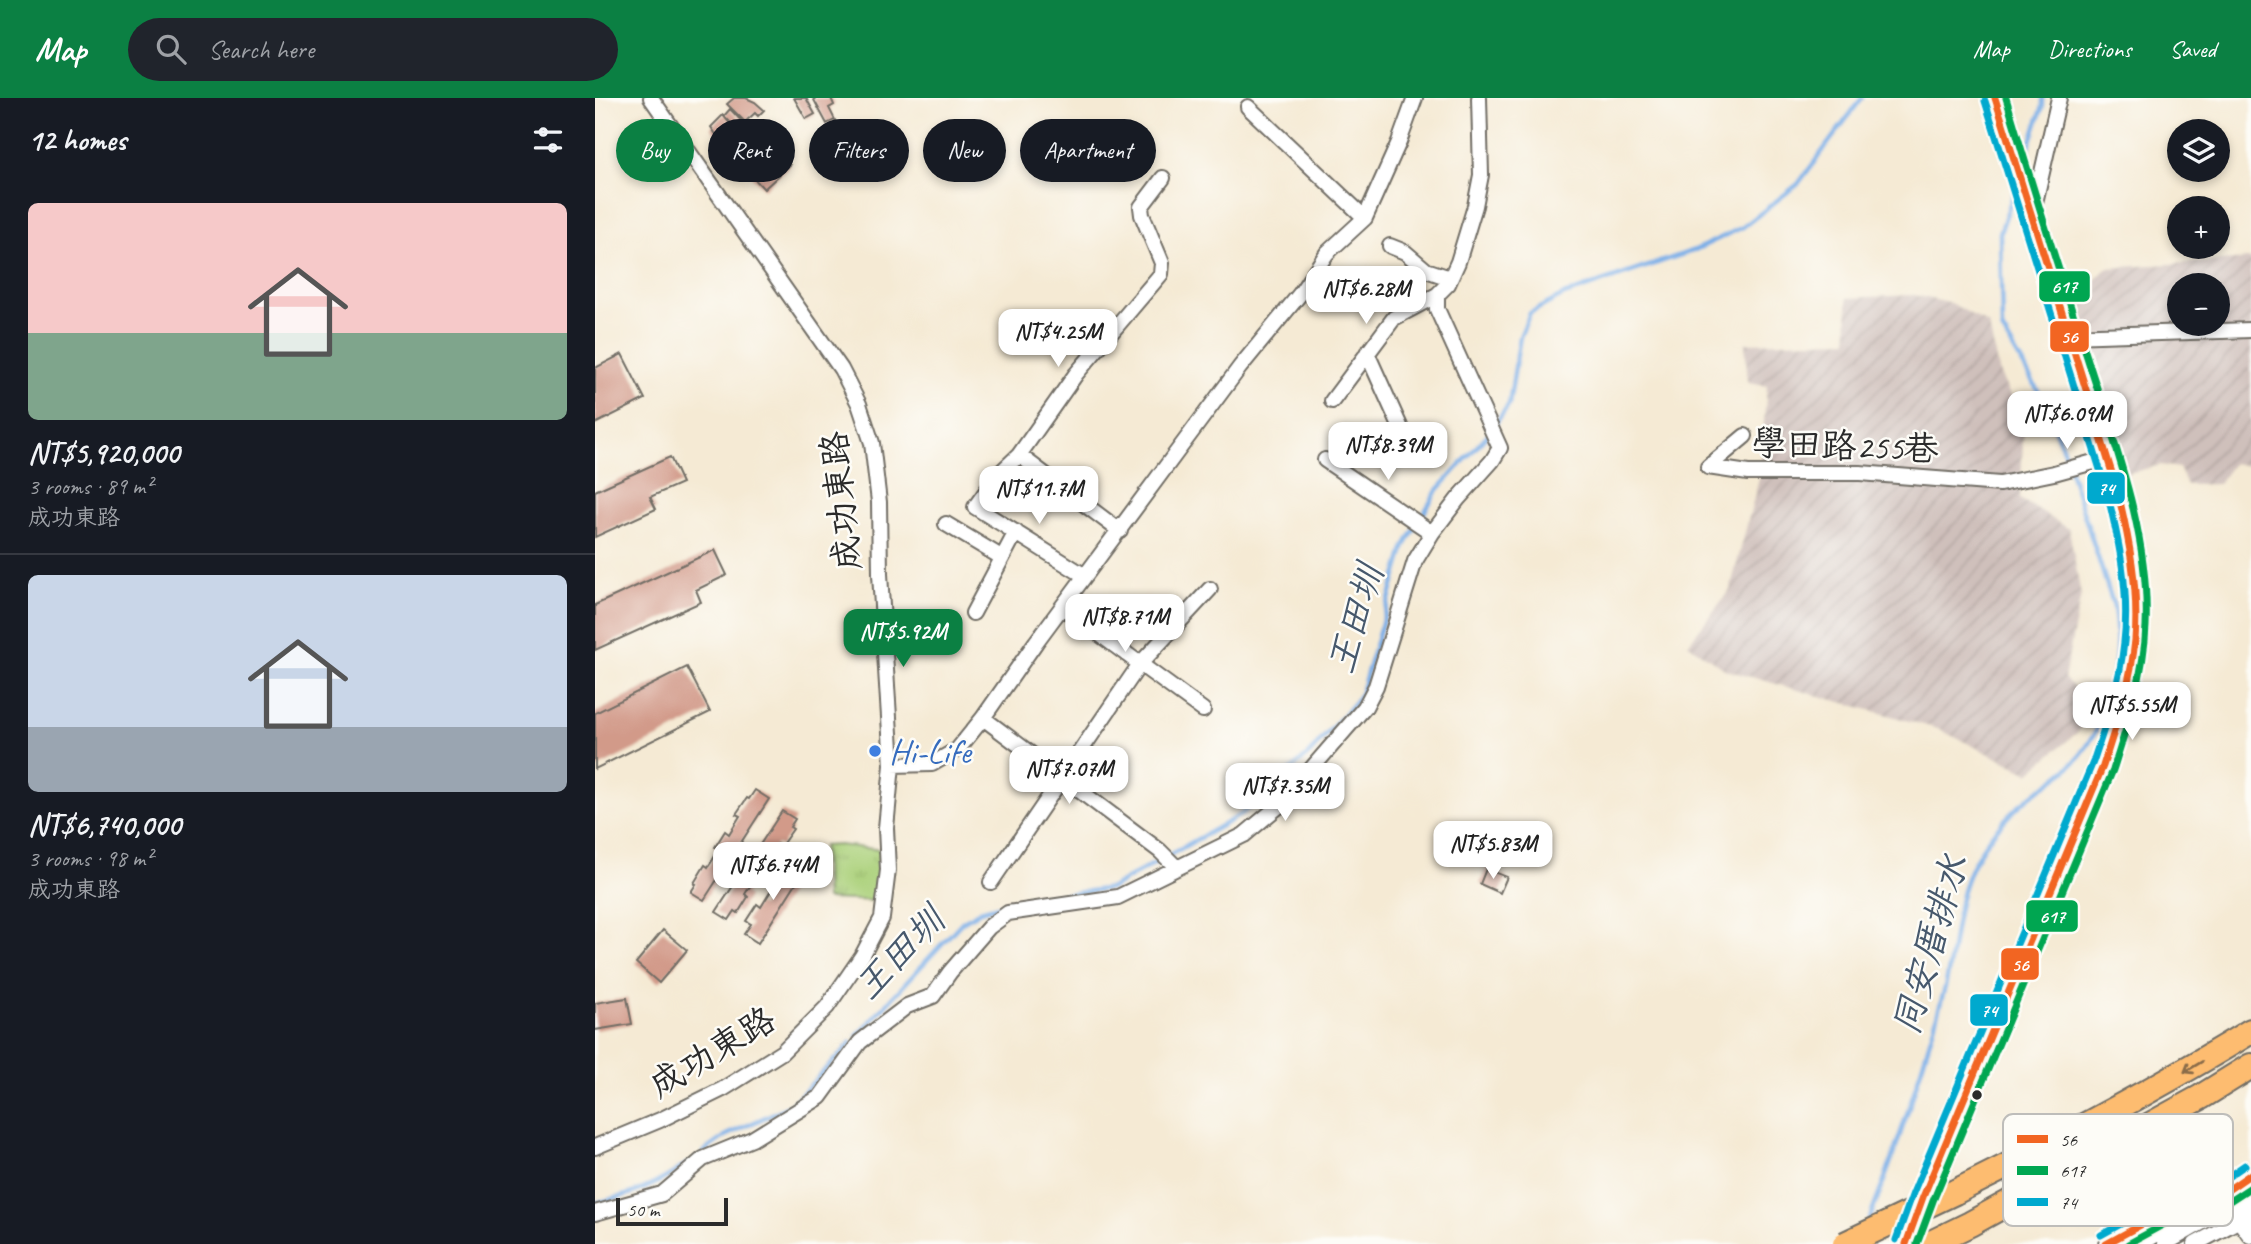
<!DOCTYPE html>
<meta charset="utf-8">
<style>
:root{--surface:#171b24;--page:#20242c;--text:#f1f3f6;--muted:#9ea1a6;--line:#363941;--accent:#0b8043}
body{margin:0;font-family:Caveat,"LXGW WenKai TC",sans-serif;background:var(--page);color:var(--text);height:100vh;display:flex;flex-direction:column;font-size:26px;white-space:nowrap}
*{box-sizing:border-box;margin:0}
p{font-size:23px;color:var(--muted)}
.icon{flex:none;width:38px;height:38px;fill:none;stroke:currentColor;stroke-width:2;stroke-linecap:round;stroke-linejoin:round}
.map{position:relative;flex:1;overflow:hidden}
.details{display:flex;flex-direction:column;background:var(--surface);width:595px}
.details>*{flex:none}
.hud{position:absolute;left:21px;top:21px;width:665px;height:63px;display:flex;gap:14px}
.buttons{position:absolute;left:1572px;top:21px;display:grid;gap:14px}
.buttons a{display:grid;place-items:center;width:63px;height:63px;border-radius:50%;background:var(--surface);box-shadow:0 4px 10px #0003;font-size:35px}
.scale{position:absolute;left:21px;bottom:18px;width:112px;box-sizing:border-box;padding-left:7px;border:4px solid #2b2b2b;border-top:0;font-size:19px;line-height:24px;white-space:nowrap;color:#2b2b2b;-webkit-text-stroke:5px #fdfcf7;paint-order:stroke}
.price{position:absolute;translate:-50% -60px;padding:0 16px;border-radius:14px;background:#fff;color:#222;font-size:23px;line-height:46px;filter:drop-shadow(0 2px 4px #0008)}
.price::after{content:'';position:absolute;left:50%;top:42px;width:21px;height:16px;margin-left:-10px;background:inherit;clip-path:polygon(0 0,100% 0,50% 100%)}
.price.on{background:var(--accent);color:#fff}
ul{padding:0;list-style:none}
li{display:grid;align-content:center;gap:14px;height:371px;padding:0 28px}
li+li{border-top:2px solid var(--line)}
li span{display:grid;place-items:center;height:217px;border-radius:10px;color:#555}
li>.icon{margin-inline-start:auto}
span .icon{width:126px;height:126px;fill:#fffc;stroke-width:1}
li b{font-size:30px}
h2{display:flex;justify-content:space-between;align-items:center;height:84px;padding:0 28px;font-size:30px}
.pill{padding:0 24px;border-radius:32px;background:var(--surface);box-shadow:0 4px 10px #0003;font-size:24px;line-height:63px}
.pill.on{background:var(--accent);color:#fff}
header{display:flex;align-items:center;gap:42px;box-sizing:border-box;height:98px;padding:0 35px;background:var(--accent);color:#fff}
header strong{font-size:33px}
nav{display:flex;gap:38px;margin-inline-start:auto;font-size:24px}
.search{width:490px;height:63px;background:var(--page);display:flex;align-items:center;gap:18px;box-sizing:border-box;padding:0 24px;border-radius:38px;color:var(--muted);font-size:26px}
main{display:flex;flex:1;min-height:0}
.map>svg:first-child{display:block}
</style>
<header>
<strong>Map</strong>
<div class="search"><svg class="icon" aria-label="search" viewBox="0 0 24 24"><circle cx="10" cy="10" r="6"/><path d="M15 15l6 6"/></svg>Search here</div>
<nav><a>Map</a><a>Directions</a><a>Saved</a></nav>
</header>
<main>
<section class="details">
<h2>12 homes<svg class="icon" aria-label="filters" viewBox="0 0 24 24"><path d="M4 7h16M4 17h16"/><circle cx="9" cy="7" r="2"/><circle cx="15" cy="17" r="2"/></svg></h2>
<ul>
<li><span style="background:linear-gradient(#f6c9c9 60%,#7fa58c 0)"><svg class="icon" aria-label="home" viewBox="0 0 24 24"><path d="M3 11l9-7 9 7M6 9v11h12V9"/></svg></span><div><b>NT$5,920,000</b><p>3 rooms · 89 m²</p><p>成功東路</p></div></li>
<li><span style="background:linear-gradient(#c9d6e8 70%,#9aa5b1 0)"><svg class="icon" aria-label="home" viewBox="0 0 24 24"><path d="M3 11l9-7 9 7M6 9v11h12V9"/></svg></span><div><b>NT$6,740,000</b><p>3 rooms · 98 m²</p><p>成功東路</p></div></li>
</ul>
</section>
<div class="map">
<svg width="1656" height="1146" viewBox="0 0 1656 1146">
<defs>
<pattern id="industrial-furrows" width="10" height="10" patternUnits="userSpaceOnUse" patternTransform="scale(1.75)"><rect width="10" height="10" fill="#cfc0bb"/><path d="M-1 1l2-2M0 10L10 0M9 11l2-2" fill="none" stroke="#b2a5a1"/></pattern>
<pattern id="grass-tufts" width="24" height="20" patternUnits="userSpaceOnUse" patternTransform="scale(1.75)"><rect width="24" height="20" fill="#acd17b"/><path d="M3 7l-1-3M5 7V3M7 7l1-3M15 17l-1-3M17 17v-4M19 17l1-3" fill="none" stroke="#94b46a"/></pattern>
</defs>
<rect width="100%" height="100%" fill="#fdfcf7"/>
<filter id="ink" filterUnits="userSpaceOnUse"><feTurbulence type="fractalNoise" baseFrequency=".0143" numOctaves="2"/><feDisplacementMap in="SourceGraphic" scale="14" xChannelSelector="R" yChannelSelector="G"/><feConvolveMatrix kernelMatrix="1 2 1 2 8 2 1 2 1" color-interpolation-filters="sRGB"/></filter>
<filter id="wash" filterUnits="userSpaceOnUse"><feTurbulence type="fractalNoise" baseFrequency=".00686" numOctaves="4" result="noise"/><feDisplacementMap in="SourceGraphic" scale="28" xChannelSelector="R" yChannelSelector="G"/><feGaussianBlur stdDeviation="1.57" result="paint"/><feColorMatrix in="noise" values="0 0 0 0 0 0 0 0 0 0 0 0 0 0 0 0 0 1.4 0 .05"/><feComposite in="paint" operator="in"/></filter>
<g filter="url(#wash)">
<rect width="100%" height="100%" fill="#f5ead4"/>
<!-- industrial -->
<path fill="url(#industrial-furrows)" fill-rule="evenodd" d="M1656 161V369L1638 365 1623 386 1592 387 1584 370 1566 367 1526 377 1471 203 1472 190 1498 184 1512 170ZM1584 187H1622V226H1584Z
M1319 197 1358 206 1394 227 1403 272 1429 326 1425 401 1474 431 1486 497 1469 580 1494 603 1484 633 1434 675 1343 631 1131 572 1093 546 1135 492 1164 381 1172 288 1153 285 1150 245 1253 242 1252 200Z"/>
<!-- grass -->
<path fill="url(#grass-tufts)" stroke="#6c7e53" stroke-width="2" d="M244 747 287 752 286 803 231 801 228 748Z"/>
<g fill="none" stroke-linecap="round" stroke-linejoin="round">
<!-- stream -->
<path stroke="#7aaee7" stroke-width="4.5" d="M1428 66 1448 8V0
M899 328 914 306 925 239 935 215 969 197 1100 152 1148 129 1203 86 1267 0
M262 938 367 824 385 813 417 804 516 790 647 716 715 655 765 598 810 448 841 394 894 335
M108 1054 132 1037 196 1007 256 945
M0 1105C38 1097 61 1088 92 1066
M1273 1125C1303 1049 1327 972 1349 893 1360 852 1359 803 1379 764 1390 744 1408 722 1426 706 1440 693 1458 684 1472 671 1515 633 1527 563 1519 509L1469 354 1445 296 1407 231 1405 135 1420 91"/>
</g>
<g id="blocks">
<!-- building -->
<path fill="#d29a89" d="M139 0H151L160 4 169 12 163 18 160 15 150 24 132 6Z
M199 0H211L220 16 211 21Z
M218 0H236L239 7 234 10 240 22 232 26Z
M135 11 157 34 151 40 129 18Z
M128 17 147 40 134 55 116 29Z
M182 54 195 67 169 91 156 77Z
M27 256 50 301 0 326V270Z
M75 359 87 385 55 399 61 411 0 439V393Z
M120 452 132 477 101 492 106 504 0 552V507Z
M92 569 115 614 0 671V615Z
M160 692 174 701 109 802 96 794 101 786 99 785 110 767 113 769 124 752 120 749 130 733 134 736 145 718 141 716 152 700 154 701Z
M187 713 200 721 195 729 198 731 186 748 182 746 171 763 176 766 165 782 161 779 150 796 153 799 143 815 140 813 134 822 121 814Z
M194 764 208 774 163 845 149 836 156 826 151 823 162 806 166 809 177 791 173 789 184 771 188 773Z
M891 771 912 779 905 795 885 786Z
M68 832 92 852 64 885 41 865Z
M32 900 37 926 0 932V905Z"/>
</g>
</g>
<g filter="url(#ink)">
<use href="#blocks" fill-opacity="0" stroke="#726e66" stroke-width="2"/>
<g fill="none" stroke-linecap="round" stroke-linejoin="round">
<defs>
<path id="minor" d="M653 9 770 120
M1437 118 1464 0
M795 148 810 154 831 172 849 178 853 186
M1474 238 1656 232
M772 255 817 355
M737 303 799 220 842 197
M1150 338 1113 369 1153 375H1265L1405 386 1459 375 1513 360
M424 357 403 377 380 409 490 478
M730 362 837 435
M351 426 406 459
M525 433 424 357 481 276 566 176 567 165 547 117 546 109 568 80
M378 515 421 434
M608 612 545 566 615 491
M388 620 565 753 582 770
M297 667 337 666 363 651 388 620 441 544 584 351 645 269 705 196 732 155 770 120 804 44 820 0
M396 784 545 566 468 509
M0 1049 65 1022 128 991 187 954 232 909 267 858 287 820 293 772 291 730 297 667 285 476 284 404 277 345 264 306 246 271 56 0
M0 1115 67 1096 108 1061 157 1041 225 999 265 944 312 908 338 898 355 874 394 829 413 815 523 799 649 737 685 707 770 609 781 588 820 463 837 435 863 401 897 363 905 350 842 211V197L853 186 863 164 880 108 886 77 884 0
M1511 1146 1606 1094 1627 1096
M1546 1146 1627 1096
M1570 1146 1636 1108
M1600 1146 1652 1118"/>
<path id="tertiary" d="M1656 1076 1627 1096 1656 1136
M1642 1086 1656 1108"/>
<path id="secondary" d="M1311 1146 1328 1099 1508 668C1523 621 1540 574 1541 524 1542 434 1509 347 1482 263 1454 175 1426 88 1400 0"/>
<path id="motorway" d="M1360 1094C1461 1044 1560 992 1656 933
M1334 1146 1375 1126 1606 999 1656 968"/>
</defs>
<!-- minor casing -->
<use href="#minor" stroke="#726e66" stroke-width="18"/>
<!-- tertiary casing -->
<use href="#tertiary" stroke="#726e66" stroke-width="21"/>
<!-- secondary casing -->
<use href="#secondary" stroke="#726e66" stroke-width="23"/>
<!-- motorway casing -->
<use href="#motorway" stroke="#726e66" stroke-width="28"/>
<!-- minor -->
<use href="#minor" stroke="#fff" stroke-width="14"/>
<!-- tertiary -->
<use href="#tertiary" stroke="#fff" stroke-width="18"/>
<!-- secondary -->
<use href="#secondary" stroke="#fee4c6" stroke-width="19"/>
<!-- motorway -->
<use href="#motorway" stroke="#fdbc70" stroke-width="24"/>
<defs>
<path id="motorway-bridge" d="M1250 1146 1360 1094"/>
</defs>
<!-- motorway-bridge casing -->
<use href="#motorway-bridge" stroke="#726e66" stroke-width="28" stroke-linecap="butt"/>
<!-- motorway-bridge -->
<use href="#motorway-bridge" stroke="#fdbc70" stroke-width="24"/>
<defs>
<path id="bus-1" d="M1311 1146 1328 1099 1508 668C1521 627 1536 585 1540 542 1544 491 1534 440 1522 391L1400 0
M1511 1146 1606 1094 1627 1096 1656 1076"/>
<path id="bus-2" d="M1322 1146 1338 1103 1518 672C1533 625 1549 577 1551 528 1555 435 1519 345 1492 259 1464 173 1437 87 1411 0
M1533 1146 1608 1105 1630 1106 1656 1089"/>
<path id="bus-3" d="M1506 1137 1602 1084 1624 1085 1650 1067
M1301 1142 1318 1095 1498 664C1511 625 1525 585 1529 544 1535 494 1524 443 1512 394L1390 3"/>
</defs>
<!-- bus-1 casing -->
<use href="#bus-1" stroke="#fdfcf7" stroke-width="12"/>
<!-- bus-2 casing -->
<use href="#bus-2" stroke="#fdfcf7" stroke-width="12"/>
<!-- bus-3 casing -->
<use href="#bus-3" stroke="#fdfcf7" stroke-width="12"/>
<!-- bus-1 -->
<use href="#bus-1" stroke="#f26522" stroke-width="7"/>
<!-- bus-2 -->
<use href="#bus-2" stroke="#00a651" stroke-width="7"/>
<!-- bus-3 -->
<use href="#bus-3" stroke="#00a9ce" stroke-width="7"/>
</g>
<!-- one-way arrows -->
<defs><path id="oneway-shaft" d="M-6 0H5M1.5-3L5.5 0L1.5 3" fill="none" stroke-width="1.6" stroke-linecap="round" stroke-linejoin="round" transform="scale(1.75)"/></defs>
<use stroke="#8a6c4a" href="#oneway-shaft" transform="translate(1598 969) rotate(149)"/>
</g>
<!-- markers -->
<circle fill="#3f7fe0" stroke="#fdfcf7" stroke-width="2.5" cx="280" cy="653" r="7"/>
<circle fill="#2b2b2b" stroke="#fdfcf7" stroke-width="2.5" cx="1382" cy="997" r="6"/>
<g text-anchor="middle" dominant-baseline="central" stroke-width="5" stroke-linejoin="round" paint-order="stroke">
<!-- street labels -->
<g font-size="35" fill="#2b2b2b" stroke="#fdfcf7">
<text transform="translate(1250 348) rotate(2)">學田路255巷</text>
<text transform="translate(246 403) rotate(-96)">成功東路</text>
<text transform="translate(117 954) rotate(-31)">成功東路</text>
</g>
<!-- shop labels -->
<g font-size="35" fill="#366cbe" stroke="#fdfcf7" text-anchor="start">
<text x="294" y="653">Hi-Life</text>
</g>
<!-- water labels -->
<g font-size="37" font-style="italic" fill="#47596d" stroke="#fdfcf7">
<text transform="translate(760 521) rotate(-73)">王田圳</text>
<text transform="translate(1335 847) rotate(-74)">同安厝排水</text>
<text transform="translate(304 855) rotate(-46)">王田圳</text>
</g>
</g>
<!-- legend -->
<rect x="1408" y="1016" width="230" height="112" rx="10" fill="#fdfcf7" stroke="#bebdba" stroke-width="2"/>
<rect x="1422" y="1037" width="31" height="8" fill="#f26522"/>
<rect x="1422" y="1068" width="31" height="9" fill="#00a651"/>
<rect x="1422" y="1100" width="31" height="8" fill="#00a9ce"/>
<g font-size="19" fill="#2b2b2b">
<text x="1465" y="1048">56</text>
<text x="1465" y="1079">617</text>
<text x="1465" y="1111">74</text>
</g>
<g stroke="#fdfcf7" stroke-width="2.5">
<rect x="1443" y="172" width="53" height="33" rx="7" fill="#00a651"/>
<rect x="1454" y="222" width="41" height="33" rx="7" fill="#f26522"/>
<rect x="1491" y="373" width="40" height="34" rx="7" fill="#00a9ce"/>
<rect x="1430" y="801" width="54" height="34" rx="7" fill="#00a651"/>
<rect x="1405" y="849" width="40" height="34" rx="7" fill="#f26522"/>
<rect x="1374" y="895" width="40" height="34" rx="7" fill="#00a9ce"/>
</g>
<g font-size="19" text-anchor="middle" font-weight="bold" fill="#fff">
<text x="1469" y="195">617</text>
<text x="1474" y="245">56</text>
<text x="1511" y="397">74</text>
<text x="1457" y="825">617</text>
<text x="1425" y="873">56</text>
<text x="1394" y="919">74</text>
</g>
</svg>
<div class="buttons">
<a><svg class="icon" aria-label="layers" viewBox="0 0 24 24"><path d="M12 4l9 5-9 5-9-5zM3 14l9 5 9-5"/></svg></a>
<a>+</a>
<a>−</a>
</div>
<div class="scale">50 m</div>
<b class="price" style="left:771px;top:228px">NT$6.28M</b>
<b class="price" style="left:463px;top:271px">NT$4.25M</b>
<b class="price" style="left:1472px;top:353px">NT$6.09M</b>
<b class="price" style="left:793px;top:384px">NT$8.39M</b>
<b class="price" style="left:444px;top:428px">NT$11.7M</b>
<b class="price" style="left:530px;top:556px">NT$8.71M</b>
<b class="price on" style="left:308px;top:571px">NT$5.92M</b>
<b class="price" style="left:1537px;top:644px">NT$5.55M</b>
<b class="price" style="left:474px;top:708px">NT$7.07M</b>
<b class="price" style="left:690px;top:725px">NT$7.35M</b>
<b class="price" style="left:898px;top:783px">NT$5.83M</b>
<b class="price" style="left:178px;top:804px">NT$6.74M</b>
<div class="hud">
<a class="pill on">Buy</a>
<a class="pill">Rent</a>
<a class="pill">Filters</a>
<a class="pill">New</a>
<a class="pill">Apartment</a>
</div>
</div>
</main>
